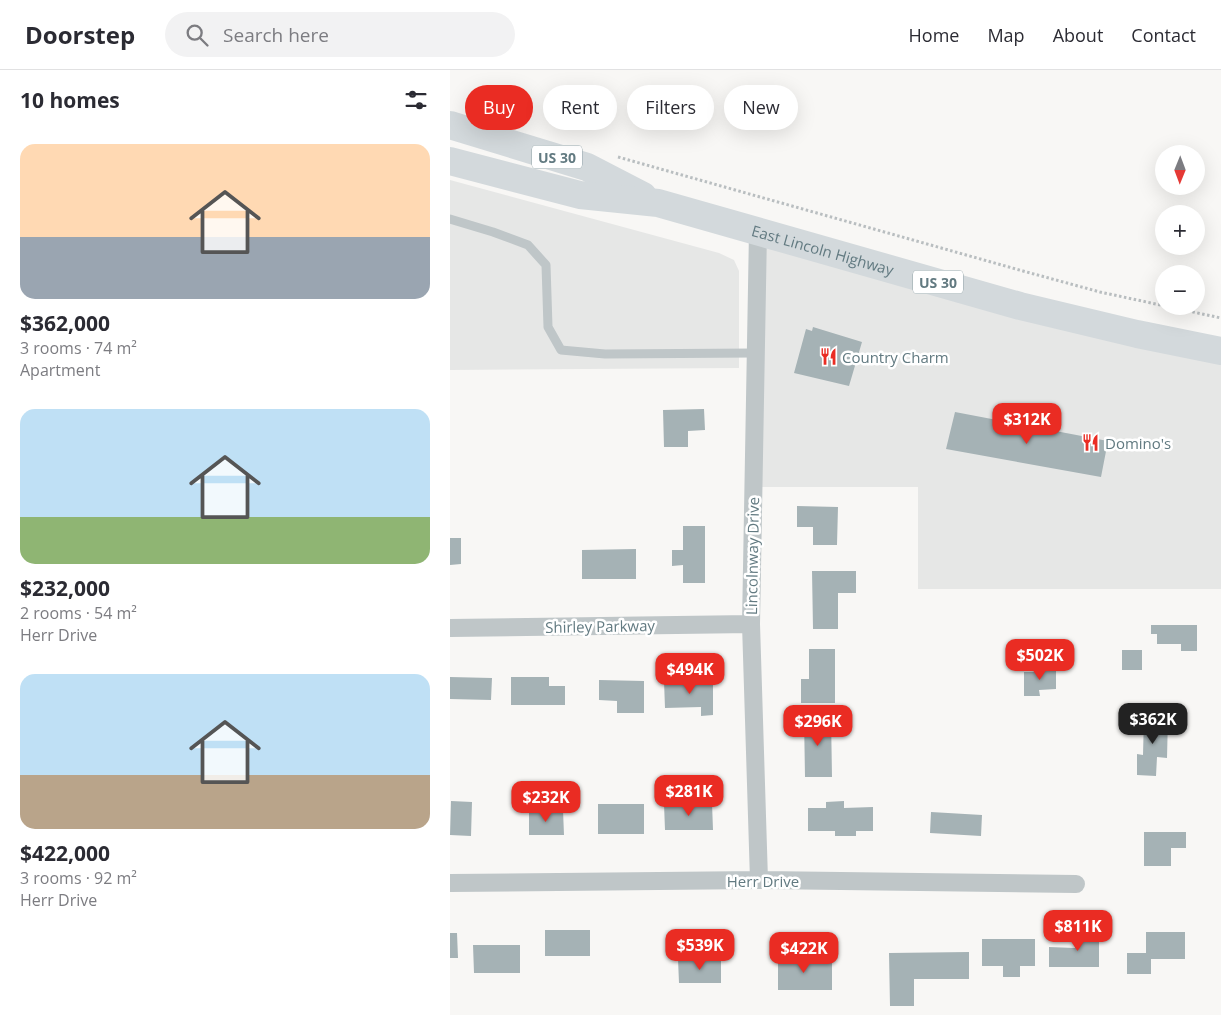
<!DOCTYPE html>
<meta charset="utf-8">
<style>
:root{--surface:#fff;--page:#f2f2f3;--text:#2b2b33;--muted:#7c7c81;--line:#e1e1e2;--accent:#ea2c23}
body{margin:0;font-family:"Open Sans",sans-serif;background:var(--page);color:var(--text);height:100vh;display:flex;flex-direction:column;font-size:19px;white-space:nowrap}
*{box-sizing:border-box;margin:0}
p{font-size:16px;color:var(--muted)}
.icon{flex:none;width:28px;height:28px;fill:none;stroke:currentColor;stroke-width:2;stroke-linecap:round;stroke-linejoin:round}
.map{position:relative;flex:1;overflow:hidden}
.sheet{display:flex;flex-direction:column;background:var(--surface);width:450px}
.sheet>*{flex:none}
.hud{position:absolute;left:15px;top:15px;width:475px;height:45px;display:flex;gap:10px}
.needle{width:32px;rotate:181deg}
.fabs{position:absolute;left:705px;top:75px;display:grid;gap:10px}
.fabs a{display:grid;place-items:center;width:50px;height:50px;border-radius:50%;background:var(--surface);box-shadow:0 5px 20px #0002;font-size:25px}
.price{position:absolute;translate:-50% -42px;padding:0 11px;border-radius:10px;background:var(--accent);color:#fff;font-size:16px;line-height:32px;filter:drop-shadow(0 1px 2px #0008)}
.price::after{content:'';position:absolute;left:50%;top:30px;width:15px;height:11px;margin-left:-8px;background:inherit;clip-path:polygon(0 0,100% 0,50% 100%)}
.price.current{background:#222;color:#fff}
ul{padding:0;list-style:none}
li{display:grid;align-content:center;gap:10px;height:265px;padding:0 20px}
li span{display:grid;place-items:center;height:155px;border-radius:15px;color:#555}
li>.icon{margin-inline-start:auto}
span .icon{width:90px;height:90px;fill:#fffc;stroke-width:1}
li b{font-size:21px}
h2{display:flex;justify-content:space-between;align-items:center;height:60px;padding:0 20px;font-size:21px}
.tag{padding:0 18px;border-radius:22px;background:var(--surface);box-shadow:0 5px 20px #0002;font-size:18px;line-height:45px}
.tag.current{background:var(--accent);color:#fff}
header{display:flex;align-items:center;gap:30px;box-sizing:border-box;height:70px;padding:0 25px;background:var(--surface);border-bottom:1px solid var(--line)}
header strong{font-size:24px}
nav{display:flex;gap:28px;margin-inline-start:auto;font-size:18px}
.search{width:350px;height:45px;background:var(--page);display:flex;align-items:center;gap:12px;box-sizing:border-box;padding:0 18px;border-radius:28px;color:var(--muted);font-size:19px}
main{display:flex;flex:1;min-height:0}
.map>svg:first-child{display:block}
</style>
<header>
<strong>Doorstep</strong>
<div class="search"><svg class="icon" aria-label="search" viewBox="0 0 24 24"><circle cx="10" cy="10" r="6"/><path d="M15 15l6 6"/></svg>Search here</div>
<nav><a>Home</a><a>Map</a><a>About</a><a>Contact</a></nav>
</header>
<main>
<section class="sheet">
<h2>10 homes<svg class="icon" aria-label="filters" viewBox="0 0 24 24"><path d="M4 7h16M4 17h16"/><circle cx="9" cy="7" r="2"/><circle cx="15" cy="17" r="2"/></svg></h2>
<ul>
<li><span style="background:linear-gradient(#ffd9b3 60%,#9aa5b1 0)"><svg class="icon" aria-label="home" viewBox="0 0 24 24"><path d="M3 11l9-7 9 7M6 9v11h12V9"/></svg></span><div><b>$362,000</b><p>3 rooms · 74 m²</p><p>Apartment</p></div></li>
<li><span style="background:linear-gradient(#bfe0f5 70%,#8fb573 0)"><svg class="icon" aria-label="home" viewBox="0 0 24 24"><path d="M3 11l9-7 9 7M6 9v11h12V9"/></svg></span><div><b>$232,000</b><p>2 rooms · 54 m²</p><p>Herr Drive</p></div></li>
<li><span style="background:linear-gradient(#bfe0f5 65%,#b9a48a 0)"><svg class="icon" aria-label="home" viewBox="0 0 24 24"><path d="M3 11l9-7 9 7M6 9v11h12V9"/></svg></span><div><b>$422,000</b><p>3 rooms · 92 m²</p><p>Herr Drive</p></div></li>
</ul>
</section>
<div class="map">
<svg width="771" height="945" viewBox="0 0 771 945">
<rect width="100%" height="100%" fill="#f8f7f5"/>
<!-- built -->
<path fill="#e6e7e6" d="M0 110 269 183 284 190 289 201V298L0 300Z
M312 165 771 286V519H468V417H308Z"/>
<!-- building -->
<path fill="#a5b2b5" d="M363 257 412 272 399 316 344 303 356 259 362 261Z
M254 339 255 360 238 361V377H214L213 340Z
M505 342 658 371 651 407 496 379Z
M347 436 388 437 387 475H363V457H347Z
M233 456H255V513H233V495L222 496V480H233Z
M0 468H11V494L0 495Z
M186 479V509H132V480Z
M362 501H406V523H388V559H363Z
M701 555H747V581H731V574H707V564H701Z
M359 579H385V633H351V609H359Z
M672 580H692V600H672Z
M589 597H606V619L589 620 590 626H574V602H589Z
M0 607 42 608 41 630 0 629Z
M61 607H99V616H115V635H61Z
M149 610 194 611V643H167V631L149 630Z
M263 610V645L251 646V637L215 638 214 611Z
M381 646 382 707H355L354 647Z
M694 646 718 647 717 688 707 687 706 706 687 705V684L693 685Z
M1 731 22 732 21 766 0 765Z
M394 731V738L423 737V761H406V766H385V761H358V738H376V732Z
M262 733 263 760H215L214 734Z
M148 734H194V764H148Z
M113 740 114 765H79V741Z
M481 742 532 745 531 766 480 763Z
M694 762H736V778H721V796H694Z
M95 860H140V886H95Z
M625 860 649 861V897H599V877L625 878Z
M696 862H735V889H701V904H677V883H696Z
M0 863H7L8 888H0Z
M532 869H585V896H570V907H553V896H532Z
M23 875H70V903H24Z
M519 882V909H464V936H440L439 883Z
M328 883H346V890H382V920H328Z
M271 888V913H229L228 889Z"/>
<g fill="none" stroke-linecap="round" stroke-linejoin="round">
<!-- path -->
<path stroke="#b9bec0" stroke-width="3" stroke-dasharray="2.5 2.5" stroke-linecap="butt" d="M168 87 573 201 650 222 771 248"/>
<!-- lane -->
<path stroke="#bfc6c8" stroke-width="9" d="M0 149 43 162 78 175 96 195 98 257 111 280 155 284 304 283"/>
<!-- street -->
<path stroke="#bfc6c8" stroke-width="18" d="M308 161 301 554 309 810
M0 558 301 554
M0 813 309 810 626 814"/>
<!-- primary -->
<g stroke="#d3d9dc" stroke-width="28">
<path d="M0 55 137 97 193 126"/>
<path id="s1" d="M0 91 130 125 208 133 570 236 687 264 771 281"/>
</g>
</g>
<!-- icons -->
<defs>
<symbol id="restaurant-bare" viewBox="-9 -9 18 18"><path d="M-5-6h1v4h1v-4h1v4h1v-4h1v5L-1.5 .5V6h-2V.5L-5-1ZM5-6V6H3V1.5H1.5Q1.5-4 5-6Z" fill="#ea2c23" stroke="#fff" stroke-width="2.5" paint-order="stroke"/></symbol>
</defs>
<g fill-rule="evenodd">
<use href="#restaurant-bare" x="366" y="274" width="25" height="25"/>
<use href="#restaurant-bare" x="628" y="360" width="25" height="25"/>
</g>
<g text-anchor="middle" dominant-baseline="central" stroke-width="5" stroke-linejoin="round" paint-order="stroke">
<!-- shield labels -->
<g fill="#fff" stroke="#91a2a7" stroke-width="1">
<rect x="82" y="75.5" width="50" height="23" rx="4"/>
<rect x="463" y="200.5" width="50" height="23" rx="4"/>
</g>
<g font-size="14" font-weight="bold" fill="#627a81">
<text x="107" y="87">US 30</text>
<text x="488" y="212">US 30</text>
</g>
<!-- street labels -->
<g font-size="15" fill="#627a81" stroke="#fff">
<text stroke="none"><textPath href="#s1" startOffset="384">East Lincoln Highway</textPath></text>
<text transform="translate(302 486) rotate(-89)">Lincolnway Drive</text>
<text transform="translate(150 556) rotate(-1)">Shirley Parkway</text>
<text x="313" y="811">Herr Drive</text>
</g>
<!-- poi labels -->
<g font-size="15" fill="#627a81" stroke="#fff" text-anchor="start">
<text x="392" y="287">Country Charm</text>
<text x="655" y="373">Domino's</text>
</g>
</g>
</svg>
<div class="fabs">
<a><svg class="needle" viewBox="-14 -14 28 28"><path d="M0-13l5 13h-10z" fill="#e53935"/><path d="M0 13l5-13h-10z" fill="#7c7c81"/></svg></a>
<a>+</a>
<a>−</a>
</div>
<b class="price" style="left:577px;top:375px">$312K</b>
<b class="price" style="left:590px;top:611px">$502K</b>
<b class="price" style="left:240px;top:625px">$494K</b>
<b class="price current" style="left:703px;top:675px">$362K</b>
<b class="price" style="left:368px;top:677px">$296K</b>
<b class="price" style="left:239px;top:747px">$281K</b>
<b class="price" style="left:96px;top:753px">$232K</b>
<b class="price" style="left:628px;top:882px">$811K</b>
<b class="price" style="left:250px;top:901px">$539K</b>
<b class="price" style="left:354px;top:904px">$422K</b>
<div class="hud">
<a class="tag current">Buy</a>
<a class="tag">Rent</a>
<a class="tag">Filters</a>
<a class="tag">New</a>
</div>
</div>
</main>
